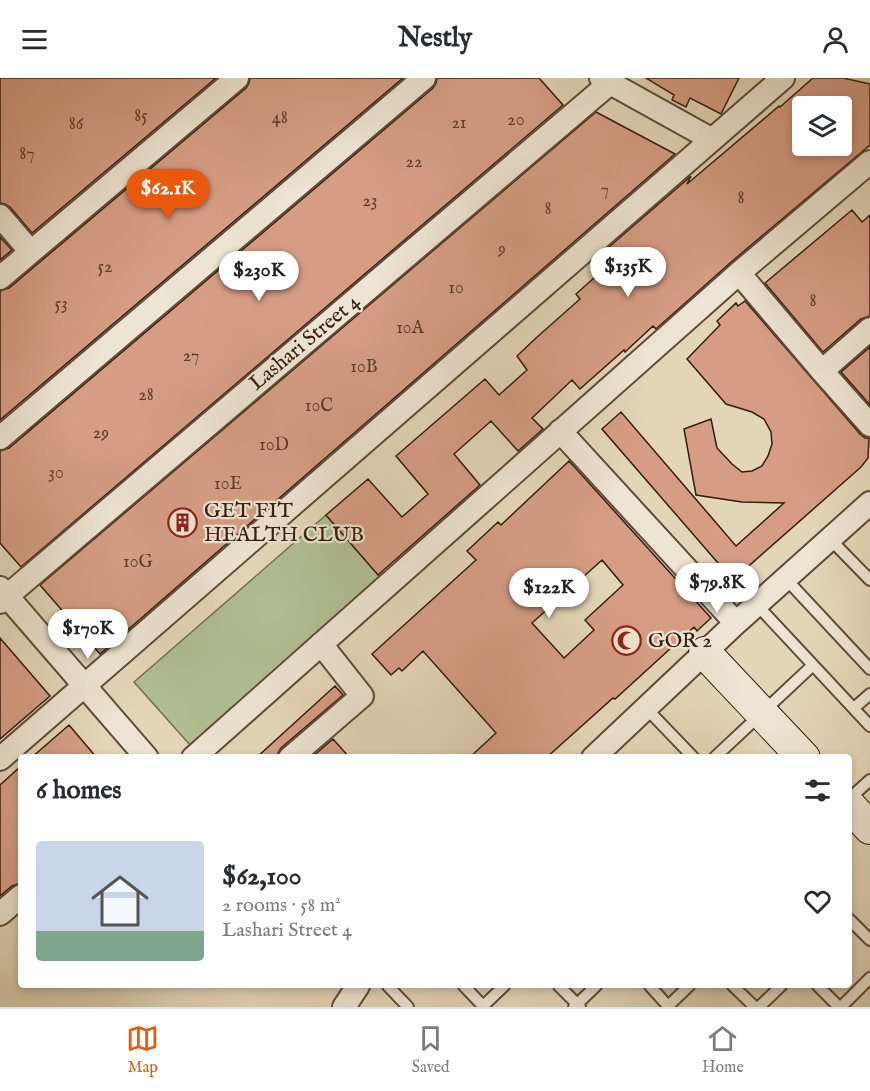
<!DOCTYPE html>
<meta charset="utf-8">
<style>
:root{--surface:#fff;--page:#f2f2f3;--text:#2b2b33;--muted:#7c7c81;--line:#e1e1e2;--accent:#ea580c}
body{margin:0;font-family:"IM FELL English",serif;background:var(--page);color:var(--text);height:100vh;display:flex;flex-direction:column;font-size:22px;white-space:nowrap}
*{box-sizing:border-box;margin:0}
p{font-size:20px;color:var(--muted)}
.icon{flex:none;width:33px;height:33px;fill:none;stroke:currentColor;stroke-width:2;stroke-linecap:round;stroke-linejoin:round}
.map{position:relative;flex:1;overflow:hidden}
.panel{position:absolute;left:18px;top:676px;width:834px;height:234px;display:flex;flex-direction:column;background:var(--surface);border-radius:6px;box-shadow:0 3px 9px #0003}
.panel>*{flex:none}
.fabs{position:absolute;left:792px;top:18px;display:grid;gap:12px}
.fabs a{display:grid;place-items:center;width:60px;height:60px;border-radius:6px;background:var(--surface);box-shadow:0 3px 9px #0003;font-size:30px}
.price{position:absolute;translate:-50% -51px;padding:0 14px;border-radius:21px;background:#fff;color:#222;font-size:20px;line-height:39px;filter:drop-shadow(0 2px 3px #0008)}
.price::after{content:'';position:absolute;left:50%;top:36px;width:18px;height:14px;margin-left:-9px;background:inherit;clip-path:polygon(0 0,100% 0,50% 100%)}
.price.on{background:var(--accent);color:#fff}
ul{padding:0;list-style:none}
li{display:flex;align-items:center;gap:18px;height:150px;padding:0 18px}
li+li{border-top:2px solid var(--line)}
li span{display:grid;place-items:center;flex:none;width:168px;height:120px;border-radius:6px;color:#555}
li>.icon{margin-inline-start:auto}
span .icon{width:72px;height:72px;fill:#fffc;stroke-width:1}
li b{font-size:26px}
h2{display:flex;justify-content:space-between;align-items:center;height:72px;padding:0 18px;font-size:26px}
header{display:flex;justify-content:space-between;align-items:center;height:78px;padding:0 18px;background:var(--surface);font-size:27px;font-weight:700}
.menu{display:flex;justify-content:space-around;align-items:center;height:84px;border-top:2px solid var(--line);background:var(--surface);font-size:16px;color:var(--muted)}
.menu a{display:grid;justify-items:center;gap:3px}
.menu .on{color:var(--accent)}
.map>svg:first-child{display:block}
</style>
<header><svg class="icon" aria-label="menu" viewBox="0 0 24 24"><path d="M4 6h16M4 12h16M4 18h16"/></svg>Nestly<svg class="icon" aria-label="person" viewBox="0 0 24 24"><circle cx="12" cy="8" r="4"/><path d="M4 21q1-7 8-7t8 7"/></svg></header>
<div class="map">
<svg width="870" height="929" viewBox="0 0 870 929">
<rect width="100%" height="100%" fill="#e3d6b8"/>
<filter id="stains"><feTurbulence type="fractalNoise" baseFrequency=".00333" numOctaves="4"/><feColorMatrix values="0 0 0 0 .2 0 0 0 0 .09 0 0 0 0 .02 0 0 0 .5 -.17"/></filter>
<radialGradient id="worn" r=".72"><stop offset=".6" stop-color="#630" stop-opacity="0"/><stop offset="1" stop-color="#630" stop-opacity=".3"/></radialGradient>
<!-- green -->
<path fill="#b0be92" stroke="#726e50" stroke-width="1.5" d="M326 437 380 499 190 667 134 604Z"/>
<!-- building -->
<path fill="#d69d84" stroke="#351d0f" stroke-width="1.5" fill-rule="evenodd" d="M0 0H216L32 155 10 129 5 126 0 125Z
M250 0H403L0 342V213L9 210 246 10 249 5Z
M437 0H539L563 27 21 489 0 465V373L9 370 433 10 436 5Z
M646 0H739L721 36 690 20 686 29 672 22 674 17Z
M813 0H843L870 6V67L730 185 656 251 653 248 625 274 624 272 580 311 572 302 532 340 543 351 518 373 491 343 454 376 480 407 378 497 326 437 368 401 402 439 428 416 396 378 485 301 499 317 527 292 517 278 536 260 580 221 576 216 604 191 595 181 691 98 687 106 779 28 780 29ZM802 28H842V68H802Z
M596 34 675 76 100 576 40 507Z
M852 132 862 144 870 137V238L861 241 823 274 765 205Z
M0 159 12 172 0 182Z
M745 223 860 356 865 360H869L868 380 861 389 742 494 734 496 726 493 718 485 602 351 621 334 736 468 784 425 742 424 696 417 684 351 711 341 717 370 732 386 742 394 752 393 762 388 768 378 772 366 771 354 764 341 752 334 726 326 687 281 720 247 717 243 736 225 738 228Z
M870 269V327L841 294Z
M569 383 711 540 697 553 694 549 615 621 613 620 546 680H469L496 655 423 573 402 593 399 590 391 597 372 576 476 482 467 473 498 444 501 447ZM602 482 623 507 585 542 594 552 564 580 532 545Z
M0 560 50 618 0 661Z
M335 608 343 617 281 670 278 675 277 680H256Z
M69 647 97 680H31Z
M333 661 350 680H311Z
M21 688V805L12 808 0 818V707Z"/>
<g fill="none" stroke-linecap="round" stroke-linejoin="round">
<defs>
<path id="lane" d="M830 461 870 502
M786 501 870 591
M757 527 870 648
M646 630 694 680
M854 630 870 616
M714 680 813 587
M849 721 870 702
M849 841 870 862
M388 908 408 929
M464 908 483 928
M559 908 580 929
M650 908 669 929
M733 908 755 929
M818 908 839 929
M482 929 504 908
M574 929 596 908
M667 929 689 908
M759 929 781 908
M841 929 870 900"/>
<path id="street" d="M601 0 711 61
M0 138 31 174
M739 195 822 293 870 347
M0 200 237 0
M822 293 870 251
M560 353 736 545
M0 360 424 0
M0 510 147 680
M0 524 610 5
M193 680 739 195 870 84
M290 680 362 618 321 566
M593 680 736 545 870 425
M0 681 783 0
M0 836 21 818
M344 929 358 908"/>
<path id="secondary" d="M705 575 804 680
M849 727 870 750"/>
</defs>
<!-- lane casing -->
<use href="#lane" stroke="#604b39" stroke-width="14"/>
<!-- street casing -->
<use href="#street" stroke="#604b39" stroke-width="26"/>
<!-- secondary casing -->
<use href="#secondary" stroke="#351d0f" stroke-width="34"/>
<!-- lane -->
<use href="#lane" stroke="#ede4d1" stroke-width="10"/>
<!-- street -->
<use href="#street" stroke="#ede4d1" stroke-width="22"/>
<!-- secondary -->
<use href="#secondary" stroke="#ede4d1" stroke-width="32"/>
</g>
<!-- icons -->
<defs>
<symbol id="building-ring" viewBox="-11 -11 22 22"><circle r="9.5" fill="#ede4d1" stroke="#8f2418" stroke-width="1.5"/><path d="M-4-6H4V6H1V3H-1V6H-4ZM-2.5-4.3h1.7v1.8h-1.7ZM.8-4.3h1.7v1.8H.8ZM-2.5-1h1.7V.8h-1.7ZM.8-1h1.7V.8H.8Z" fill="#8f2418"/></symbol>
<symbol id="mosque-ring" viewBox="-11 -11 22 22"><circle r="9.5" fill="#ede4d1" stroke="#8f2418" stroke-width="1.5"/><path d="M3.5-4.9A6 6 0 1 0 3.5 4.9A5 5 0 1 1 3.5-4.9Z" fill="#8f2418"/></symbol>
</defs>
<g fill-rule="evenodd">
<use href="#building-ring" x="166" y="428" width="33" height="33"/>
<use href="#mosque-ring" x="610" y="546" width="33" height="33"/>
</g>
<g text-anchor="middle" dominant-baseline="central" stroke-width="4.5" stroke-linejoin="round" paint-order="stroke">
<!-- number labels -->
<g font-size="18" fill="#5d3d2c">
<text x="141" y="38">85</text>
<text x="280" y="40">48</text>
<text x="516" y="42">20</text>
<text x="459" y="45">21</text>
<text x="76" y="46">86</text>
<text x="27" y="76">87</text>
<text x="414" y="84">22</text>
<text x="605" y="112">7</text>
<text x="741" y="120">8</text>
<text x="370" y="123">23</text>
<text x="548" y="131">8</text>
<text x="502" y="171">9</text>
<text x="105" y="189">52</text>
<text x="456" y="210">10</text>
<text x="813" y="223">8</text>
<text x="61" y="226">53</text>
<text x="410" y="250">10A</text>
<text x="191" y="278">27</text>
<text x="364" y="289">10B</text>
<text x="146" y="317">28</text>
<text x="319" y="328">10C</text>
<text x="101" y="355">29</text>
<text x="274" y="367">10D</text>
<text x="56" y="395">30</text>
<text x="228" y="406">10E</text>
<text x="138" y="484">10G</text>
</g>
<!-- street labels -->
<g font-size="21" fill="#351d0f" stroke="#ede4d1">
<text transform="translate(305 265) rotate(-40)">Lashari Street 4</text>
</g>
<!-- poi labels -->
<g font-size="21" fill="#351d0f" stroke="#ede4d1" text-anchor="start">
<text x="204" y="433">GET FIT<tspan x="204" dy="24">HEALTH CLUB</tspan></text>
<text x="648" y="563">GOR 2</text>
</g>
</g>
<rect width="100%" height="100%" filter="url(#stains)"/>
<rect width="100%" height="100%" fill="url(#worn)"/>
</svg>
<div class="fabs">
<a><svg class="icon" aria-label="layers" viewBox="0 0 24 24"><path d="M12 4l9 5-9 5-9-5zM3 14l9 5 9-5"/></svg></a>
</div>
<b class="price on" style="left:168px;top:142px">$62.1K</b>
<b class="price" style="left:628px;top:220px">$135K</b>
<b class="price" style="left:259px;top:224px">$230K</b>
<b class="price" style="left:717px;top:536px">$79.8K</b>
<b class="price" style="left:549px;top:541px">$122K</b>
<b class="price" style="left:88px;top:582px">$170K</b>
<section class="panel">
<h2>6 homes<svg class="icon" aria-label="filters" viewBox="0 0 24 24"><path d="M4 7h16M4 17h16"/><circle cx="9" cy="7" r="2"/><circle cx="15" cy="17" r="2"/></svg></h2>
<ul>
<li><span style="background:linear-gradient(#c9d6e8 75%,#7fa58c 0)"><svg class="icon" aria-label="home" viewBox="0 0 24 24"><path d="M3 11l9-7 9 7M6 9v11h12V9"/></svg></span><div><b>$62,100</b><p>2 rooms · 58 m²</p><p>Lashari Street 4</p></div><svg class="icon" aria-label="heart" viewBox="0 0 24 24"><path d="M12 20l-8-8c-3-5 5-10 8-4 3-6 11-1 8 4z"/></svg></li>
</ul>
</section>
</div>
<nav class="menu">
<a class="on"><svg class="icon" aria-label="map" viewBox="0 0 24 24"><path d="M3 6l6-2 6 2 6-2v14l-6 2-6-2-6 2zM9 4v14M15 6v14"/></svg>Map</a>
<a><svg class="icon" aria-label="saved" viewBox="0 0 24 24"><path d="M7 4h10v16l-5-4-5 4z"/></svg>Saved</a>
<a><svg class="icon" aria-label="home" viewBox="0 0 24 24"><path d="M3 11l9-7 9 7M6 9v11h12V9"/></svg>Home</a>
</nav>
